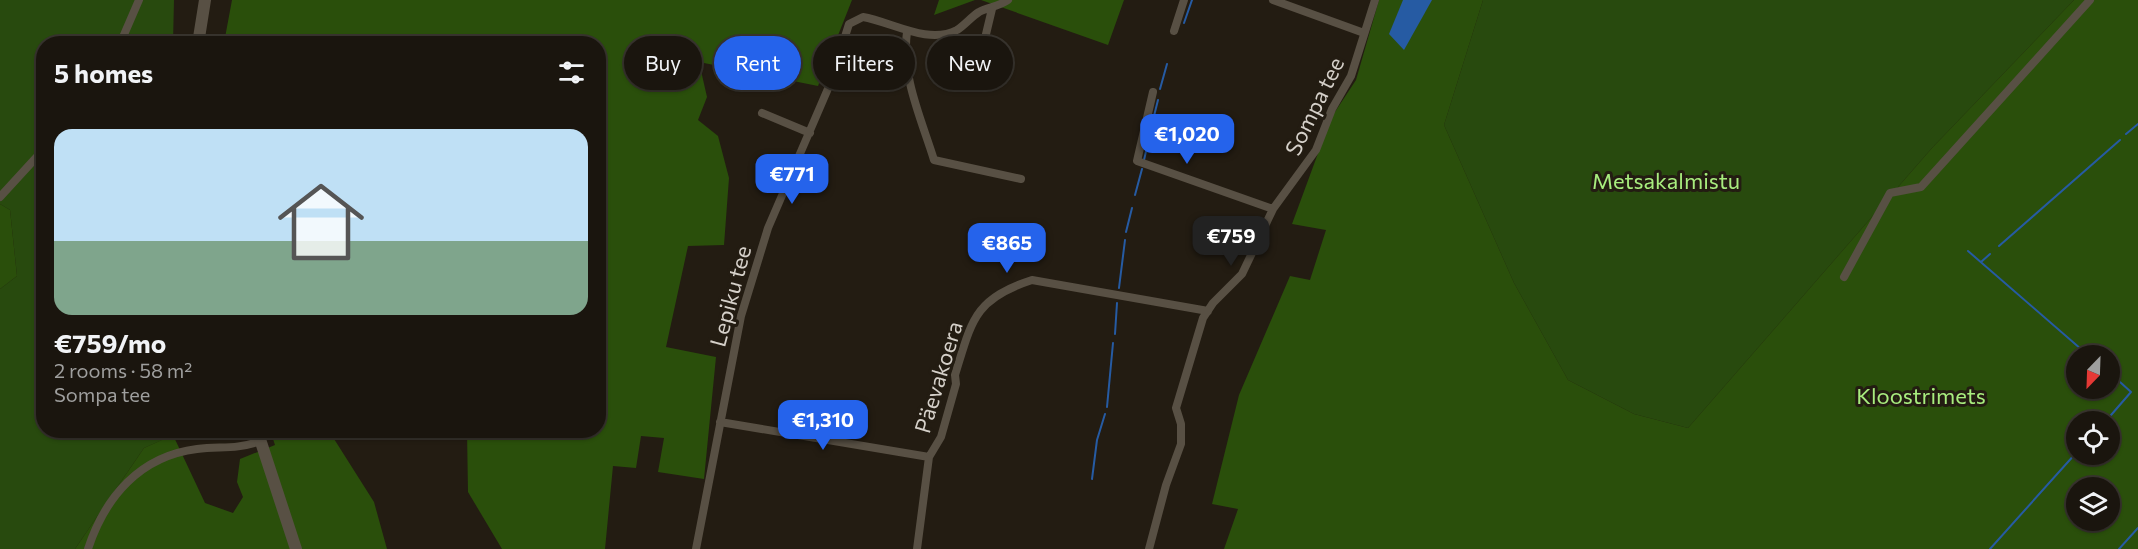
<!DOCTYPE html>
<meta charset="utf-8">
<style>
:root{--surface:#1a150e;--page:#231e17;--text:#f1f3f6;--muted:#9f9f9e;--line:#38342e;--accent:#2563eb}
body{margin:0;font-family:Commissioner,sans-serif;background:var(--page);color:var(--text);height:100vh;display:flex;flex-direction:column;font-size:22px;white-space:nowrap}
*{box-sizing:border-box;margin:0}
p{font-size:20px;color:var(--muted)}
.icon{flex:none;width:33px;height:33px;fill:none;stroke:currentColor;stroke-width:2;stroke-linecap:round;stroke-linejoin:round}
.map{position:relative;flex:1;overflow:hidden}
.sheet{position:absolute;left:36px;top:36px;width:570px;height:402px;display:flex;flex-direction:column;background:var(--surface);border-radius:24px;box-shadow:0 2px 4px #0004,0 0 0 2px var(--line)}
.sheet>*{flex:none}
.banner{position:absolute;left:624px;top:36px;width:570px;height:54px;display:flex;gap:12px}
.needle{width:39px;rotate:203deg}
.tools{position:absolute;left:2066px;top:345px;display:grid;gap:12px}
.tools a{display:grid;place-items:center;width:54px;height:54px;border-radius:50%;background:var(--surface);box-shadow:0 2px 4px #0004,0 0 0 2px var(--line);font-size:30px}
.price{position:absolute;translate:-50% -51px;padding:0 14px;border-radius:12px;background:var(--accent);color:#fff;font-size:20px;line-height:39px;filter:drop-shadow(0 2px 3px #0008)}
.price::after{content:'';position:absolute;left:50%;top:36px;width:18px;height:14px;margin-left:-9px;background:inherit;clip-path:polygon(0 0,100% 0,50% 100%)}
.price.on{background:#222;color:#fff}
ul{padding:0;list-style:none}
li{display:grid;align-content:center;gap:12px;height:318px;padding:0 18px}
li span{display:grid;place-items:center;height:186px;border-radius:18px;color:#555}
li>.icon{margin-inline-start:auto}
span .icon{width:108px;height:108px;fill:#fffc;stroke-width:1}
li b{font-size:26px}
h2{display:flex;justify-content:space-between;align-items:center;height:72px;padding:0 18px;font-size:26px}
.pill{padding:0 21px;border-radius:27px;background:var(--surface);box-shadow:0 2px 4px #0004,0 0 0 2px var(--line);font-size:21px;line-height:54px}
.pill.on{background:var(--accent);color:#fff}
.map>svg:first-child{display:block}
</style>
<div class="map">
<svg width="2138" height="549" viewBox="0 0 2138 549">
<rect width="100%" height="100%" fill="#231c12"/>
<!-- green -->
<path fill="#284a0e" d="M0 0H174L173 43 44 44V430L183 431 144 448 75 549H0V289L17 276 10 210 0 204Z
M1483 0H2074L1932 148 1688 428 1634 414 1568 380 1514 283 1444 125Z"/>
<!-- forest -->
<path fill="#2a4f0b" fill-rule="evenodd" d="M232 0H852L818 86 699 62 707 97 698 120 718 136 729 178 724 245 688 246 666 347 716 357 704 479 658 472 664 438 641 436 636 468 613 466 605 549H502L468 492 467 431 598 430V44L224 43Z
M939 0H975L934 15Z
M981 0H1124L1108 45Z
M1379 0H1483L1444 125 1514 283 1568 380 1634 414 1688 428 1932 148 2074 0H2138V549H1224L1238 509 1212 504 1239 395 1290 276 1310 280 1326 230 1292 224 1331 118 1356 80ZM2076 356H2109V388H2076ZM2076 422H2109V454H2076ZM2076 488H2109V520H2076Z
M0 204 10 210 17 276 0 289Z
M270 430 329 431 374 502 387 549H75L144 448 173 435 205 503 233 513 243 497 237 482 240 459 275 445Z"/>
<!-- water -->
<path fill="#265ba3" d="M1403 0H1432L1404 50 1389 34Z"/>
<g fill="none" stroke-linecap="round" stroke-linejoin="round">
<!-- stream -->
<path stroke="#265ba3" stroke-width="2" d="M1184 23 1192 0
M1160 89 1167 64
M1153 120 1158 100
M2126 134 2138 124
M1144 160 1151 130
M1135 195 1142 169
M1126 232 1132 208
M1999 246 2120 140
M1968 251 2089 356
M1981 262 1990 254
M1119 288 1125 240
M1115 334 1117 303
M1107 407 1113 343
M2105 422 2131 392 2109 372
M1092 479 1097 440 1105 414
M1990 549 2076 453
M2119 549 2138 528"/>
<!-- street -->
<path stroke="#585044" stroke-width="8" d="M1273 0 1364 33
M1174 31 1184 0
M907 32C901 76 921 118 934 160L1021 179
M120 44 139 0
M981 55 992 9
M1153 92 1137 161 1273 209
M762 113 810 133
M0 197 44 149
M1844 277 1890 193 1921 187 2090 0
M720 422 929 457
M88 549C105 497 140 456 197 449 222 446 234 450 261 441
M696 549 741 316 768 228 830 84 849 24 863 17C892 22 928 45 957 30 965 25 971 17 979 12 988 7 998 7 1008 0
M917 549 929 457 941 437 956 384 955 375C972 320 974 299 1032 280L1208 311
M1149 549 1166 485 1181 444V424L1176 408 1203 318 1213 303 1242 274 1273 209 1316 150 1332 109 1351 76 1375 0"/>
<!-- secondary -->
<path stroke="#585044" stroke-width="12" d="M198 44 205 0
M257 430 296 549"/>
</g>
<g text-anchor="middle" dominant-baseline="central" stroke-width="6" stroke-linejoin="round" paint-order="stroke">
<!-- street labels -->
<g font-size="22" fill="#d5d0c9" stroke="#231c12">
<text transform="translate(1314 106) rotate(-64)">Sompa tee</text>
<text transform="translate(730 296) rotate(-75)">Lepiku tee</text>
<text transform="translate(938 377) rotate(-73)">Päevakoera</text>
</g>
<!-- park labels -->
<g font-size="22" fill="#a8ed7e" stroke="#231c12">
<text x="1666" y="180">Metsakalmistu</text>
<text x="1921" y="395">Kloostrimets</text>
</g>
</g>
</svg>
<div class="tools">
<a><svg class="needle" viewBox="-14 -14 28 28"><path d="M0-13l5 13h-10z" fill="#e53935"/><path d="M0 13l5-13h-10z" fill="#9f9f9e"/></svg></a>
<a><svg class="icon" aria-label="locate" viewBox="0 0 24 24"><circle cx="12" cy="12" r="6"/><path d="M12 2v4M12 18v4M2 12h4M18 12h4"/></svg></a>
<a><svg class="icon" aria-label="layers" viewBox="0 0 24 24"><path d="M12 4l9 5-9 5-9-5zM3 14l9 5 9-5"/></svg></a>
</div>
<b class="price" style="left:1187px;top:165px">€1,020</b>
<b class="price" style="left:792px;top:205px">€771</b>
<b class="price on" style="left:1231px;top:267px">€759</b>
<b class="price" style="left:1007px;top:274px">€865</b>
<b class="price" style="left:823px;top:451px">€1,310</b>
<div class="banner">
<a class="pill">Buy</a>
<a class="pill on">Rent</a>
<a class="pill">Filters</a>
<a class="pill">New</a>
</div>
<section class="sheet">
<h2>5 homes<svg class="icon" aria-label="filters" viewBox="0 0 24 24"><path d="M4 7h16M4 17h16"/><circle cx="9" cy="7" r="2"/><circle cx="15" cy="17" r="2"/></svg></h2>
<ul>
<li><span style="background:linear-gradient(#bfe0f5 60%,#7fa58c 0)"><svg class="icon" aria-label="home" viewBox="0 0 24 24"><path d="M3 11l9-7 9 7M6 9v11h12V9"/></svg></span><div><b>€759/mo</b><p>2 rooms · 58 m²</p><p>Sompa tee</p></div></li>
</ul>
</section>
</div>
